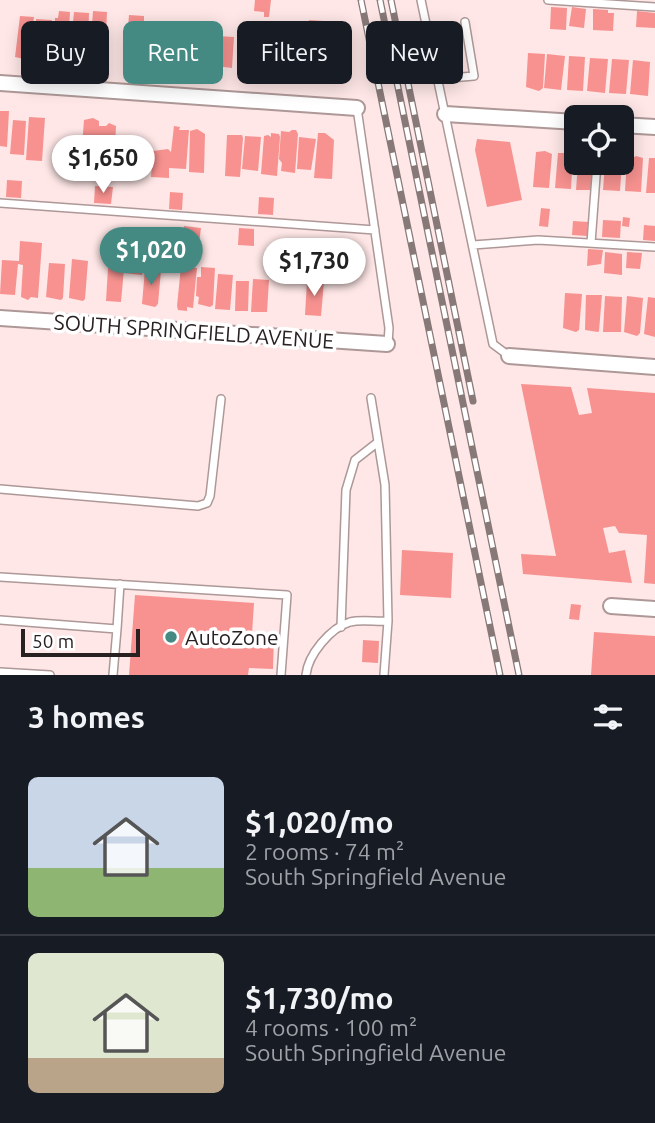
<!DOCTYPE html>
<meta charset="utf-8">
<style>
:root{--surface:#171b24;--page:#20242c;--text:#f1f3f6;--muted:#9ea1a6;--line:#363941;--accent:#448a82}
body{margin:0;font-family:Ubuntu,sans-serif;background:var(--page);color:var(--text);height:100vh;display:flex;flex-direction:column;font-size:26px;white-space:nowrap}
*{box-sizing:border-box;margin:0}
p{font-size:23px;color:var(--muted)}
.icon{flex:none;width:38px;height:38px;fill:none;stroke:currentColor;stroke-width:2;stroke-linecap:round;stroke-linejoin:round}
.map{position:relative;height:675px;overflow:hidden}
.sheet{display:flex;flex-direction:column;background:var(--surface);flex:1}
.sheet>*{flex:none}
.top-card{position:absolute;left:21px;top:21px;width:614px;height:63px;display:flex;gap:14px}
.controls{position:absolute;left:564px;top:105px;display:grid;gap:14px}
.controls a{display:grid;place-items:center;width:70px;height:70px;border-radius:10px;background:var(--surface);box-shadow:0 4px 18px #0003;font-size:35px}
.scale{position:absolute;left:21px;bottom:18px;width:119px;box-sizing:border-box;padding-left:7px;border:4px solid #292121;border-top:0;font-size:19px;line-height:24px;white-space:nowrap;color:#292121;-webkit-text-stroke:5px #fff;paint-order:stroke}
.price{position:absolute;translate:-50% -60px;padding:0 16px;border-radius:24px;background:#fff;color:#222;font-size:23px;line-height:46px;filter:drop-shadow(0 2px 4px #0008)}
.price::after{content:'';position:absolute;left:50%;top:42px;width:21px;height:16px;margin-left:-10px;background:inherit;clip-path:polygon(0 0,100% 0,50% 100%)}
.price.active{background:var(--accent);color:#fff}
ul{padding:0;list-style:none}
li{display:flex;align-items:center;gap:21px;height:175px;padding:0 28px}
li+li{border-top:2px solid var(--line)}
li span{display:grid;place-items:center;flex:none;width:196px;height:140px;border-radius:10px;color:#555}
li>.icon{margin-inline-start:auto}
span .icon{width:84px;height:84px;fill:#fffc;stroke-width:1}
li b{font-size:30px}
h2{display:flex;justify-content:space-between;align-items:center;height:84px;padding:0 28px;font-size:30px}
.pill{padding:0 24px;border-radius:10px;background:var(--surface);box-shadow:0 4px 18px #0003;font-size:24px;line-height:63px}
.pill.active{background:var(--accent);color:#fff}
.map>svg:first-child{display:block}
</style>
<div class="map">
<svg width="655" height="675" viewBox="0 0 655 675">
<rect width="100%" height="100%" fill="#fee7e6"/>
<!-- building -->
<path fill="#f79290" d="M255 0H271L269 17H264V12L254 11Z
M551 7 567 8 566 30 550 29Z
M572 7 586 9 584 28 569 26Z
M593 9 608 10V13H614L613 31 593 30Z
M59 11 70 12 69 29 72 32 74 12 89 13 88 47 84 58 70 56 71 43 65 58 52 55 53 38H57V34H54L55 18H58Z
M93 11 107 12 105 57 90 55Z
M637 11 655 13V28L636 27Z
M129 15 144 16V22L163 23 159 62 147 64 144 61 145 42H142L141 54 126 53Z
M20 16 34 17 29 60 15 57Z
M36 19 52 20 50 55 33 54Z
M309 20 324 21 320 65 307 63Z
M201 23 217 24 213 66 201 67 198 65Z
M256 25 286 27 284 68 252 66Z
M182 26 196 27 195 68 182 69 179 66Z
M328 28H343L339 67 326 66Z
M218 36 234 37 232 68 216 66Z
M528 53 545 54 543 88 539 91 526 87Z
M547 54 565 56 561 90 544 88Z
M569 56 585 57 583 91 567 90Z
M590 58 608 59 605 93 587 91Z
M612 59 629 60 626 94 609 93Z
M633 60 650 62 648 96 630 94Z
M0 111H9L7 147 0 146Z
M29 117 45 118 42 161 26 160Z
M93 118 99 121V126H106L109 123 116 126 114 169 98 168 100 148H97V161L81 160 84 120Z
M13 120 26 121 24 155 10 154Z
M174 126 180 127 179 130H189L186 169 169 168V178L151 177 153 151 168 149 171 152Z
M197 129 205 134 204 173 189 172 190 131Z
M292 130H296L298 134 295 173 281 171 282 163 279 159 281 131 289 132Z
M271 133 279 134 280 137 277 176 261 174 264 136 268 135 271 137Z
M318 133H325L334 140 332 179 314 178Z
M227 135H242L243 138 240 177 225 176Z
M245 136 261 137 258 171 242 169Z
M299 137 316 139 311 170 297 169Z
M477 139 510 142 522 200 487 207 475 150Z
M545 151 552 154 549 188 533 187 536 152Z
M566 151 573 154 571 189 555 188 558 153H565Z
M636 156 643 158 641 192 625 191 627 158H633Z
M649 158H655V193H646Z
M578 163H593L591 190H576Z
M605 163H622L620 191 603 190Z
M7 180 22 181 21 198 6 197Z
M95 186 113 187 111 204 94 203Z
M170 192 183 193 182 210 169 209Z
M259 197 274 198 273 215 258 214Z
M541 208 550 209 548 227 539 226Z
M623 217 630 218 629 227 622 226Z
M603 220 621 221 620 238 602 237Z
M573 221 588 222 587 236 572 235Z
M644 225 655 226V241L643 240Z
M184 226 201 228 199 244 182 243Z
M239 228 254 229V246L238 245Z
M128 236 145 238 142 275 124 273Z
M20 241 42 243 38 298 31 297 28 300 21 297 23 265 18 264 15 295 0 294 2 260 19 261Z
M588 249 603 250 601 264 587 266Z
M605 252 622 254V275L604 273Z
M627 252 642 253 640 269 626 268Z
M72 259 88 261 85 299 83 301 69 298Z
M49 263 65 264 63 298 61 300 46 297Z
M181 266 197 268 193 308 187 307V311L178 310 177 306Z
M201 267 215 268 213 305 210 307 198 304 199 297 196 296 197 277H201Z
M108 268 124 269 121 302 106 301Z
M145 269 161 270 158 304 155 307 142 304Z
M218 274 233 275 230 310 215 309Z
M253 279 269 280 267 312H251Z
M236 281H249L248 311H235Z
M307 281 324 282 321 316 305 315Z
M565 293 582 294 579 330 576 332 563 328Z
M586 295H602L599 331 598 332 585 330Z
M605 296 622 297 621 332H603Z
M627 296 643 298 640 333 637 336 624 332Z
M648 297 655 298V337L644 334Z
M521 384 571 387 579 415 592 413 587 388 655 393V584L644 583 647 535 619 533 615 526 603 528 609 553 625 550 632 583 523 574 521 554 556 556Z
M402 550 453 553 451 598 400 595Z
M135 595 254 603 252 634 274 636 273 669 249 668 248 675H129Z
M571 604 581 605 579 620 569 619Z
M594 632 655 636V675H591Z
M363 640 379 641 378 663 362 662Z"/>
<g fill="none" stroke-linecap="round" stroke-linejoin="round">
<defs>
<path id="service" d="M421 0 493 344 509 356
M548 0 655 7
M438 79 474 76 465 22
M357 108 389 328 388 344
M0 203 375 230
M591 243 597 163
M473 245 538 240 655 247
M371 398 385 485 388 621 384 675
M0 489 198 506 207 503 210 496 221 399
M0 577 287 595 281 675
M0 620 117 629 120 584
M341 627 346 490 355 460 378 442
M0 672 50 675
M113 675 117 629
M306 675C308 655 330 628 350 622 361 619 377 622 388 621"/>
<path id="minor" d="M0 83 357 108
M445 114 576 122
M621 125 655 127
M0 318 387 344
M509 356 655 367
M611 606 655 609"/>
</defs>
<!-- service casing -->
<use href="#service" stroke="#ad9897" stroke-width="10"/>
<!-- minor casing -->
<use href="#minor" stroke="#ad9897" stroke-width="18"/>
<!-- service -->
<use href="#service" stroke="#fff" stroke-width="7"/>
<!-- minor -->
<use href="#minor" stroke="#fff" stroke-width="14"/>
<defs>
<path id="rail" d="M361 0 500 675
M380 0 519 675
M391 0 473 401"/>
</defs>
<!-- rail casing -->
<use href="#rail" stroke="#877978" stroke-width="7"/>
<!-- rail -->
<use href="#rail" stroke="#fff" stroke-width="4.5" stroke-dasharray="13" stroke-linecap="butt"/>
</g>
<!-- markers -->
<circle fill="#448a82" stroke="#fff" stroke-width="2.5" cx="171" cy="637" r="7"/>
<g text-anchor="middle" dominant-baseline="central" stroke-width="7" stroke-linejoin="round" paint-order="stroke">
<!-- street labels -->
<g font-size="21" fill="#292121" stroke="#fff">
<text transform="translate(194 331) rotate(4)">SOUTH SPRINGFIELD AVENUE</text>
</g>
<!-- poi labels -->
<g font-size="21" fill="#292121" stroke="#fff" text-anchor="start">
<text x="185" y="637">AutoZone</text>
</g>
</g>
</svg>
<div class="controls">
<a><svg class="icon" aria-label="locate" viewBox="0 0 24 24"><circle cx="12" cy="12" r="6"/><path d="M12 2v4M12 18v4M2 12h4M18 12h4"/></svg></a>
</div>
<div class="scale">50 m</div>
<b class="price" style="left:103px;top:195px">$1,650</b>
<b class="price active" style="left:151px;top:287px">$1,020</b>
<b class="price" style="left:314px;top:298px">$1,730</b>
<div class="top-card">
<a class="pill">Buy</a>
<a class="pill active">Rent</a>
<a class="pill">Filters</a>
<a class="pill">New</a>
</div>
</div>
<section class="sheet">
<h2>3 homes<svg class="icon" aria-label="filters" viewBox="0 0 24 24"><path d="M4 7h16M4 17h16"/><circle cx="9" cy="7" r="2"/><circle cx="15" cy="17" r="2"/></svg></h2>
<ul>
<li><span style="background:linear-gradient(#c9d6e8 65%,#8fb573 0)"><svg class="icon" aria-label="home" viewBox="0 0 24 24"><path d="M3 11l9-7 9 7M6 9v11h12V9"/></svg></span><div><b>$1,020/mo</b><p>2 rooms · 74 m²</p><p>South Springfield Avenue</p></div></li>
<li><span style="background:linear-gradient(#dfe7d0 75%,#b9a48a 0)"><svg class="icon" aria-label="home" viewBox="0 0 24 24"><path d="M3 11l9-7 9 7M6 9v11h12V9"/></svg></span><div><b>$1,730/mo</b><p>4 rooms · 100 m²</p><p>South Springfield Avenue</p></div></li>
</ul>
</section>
